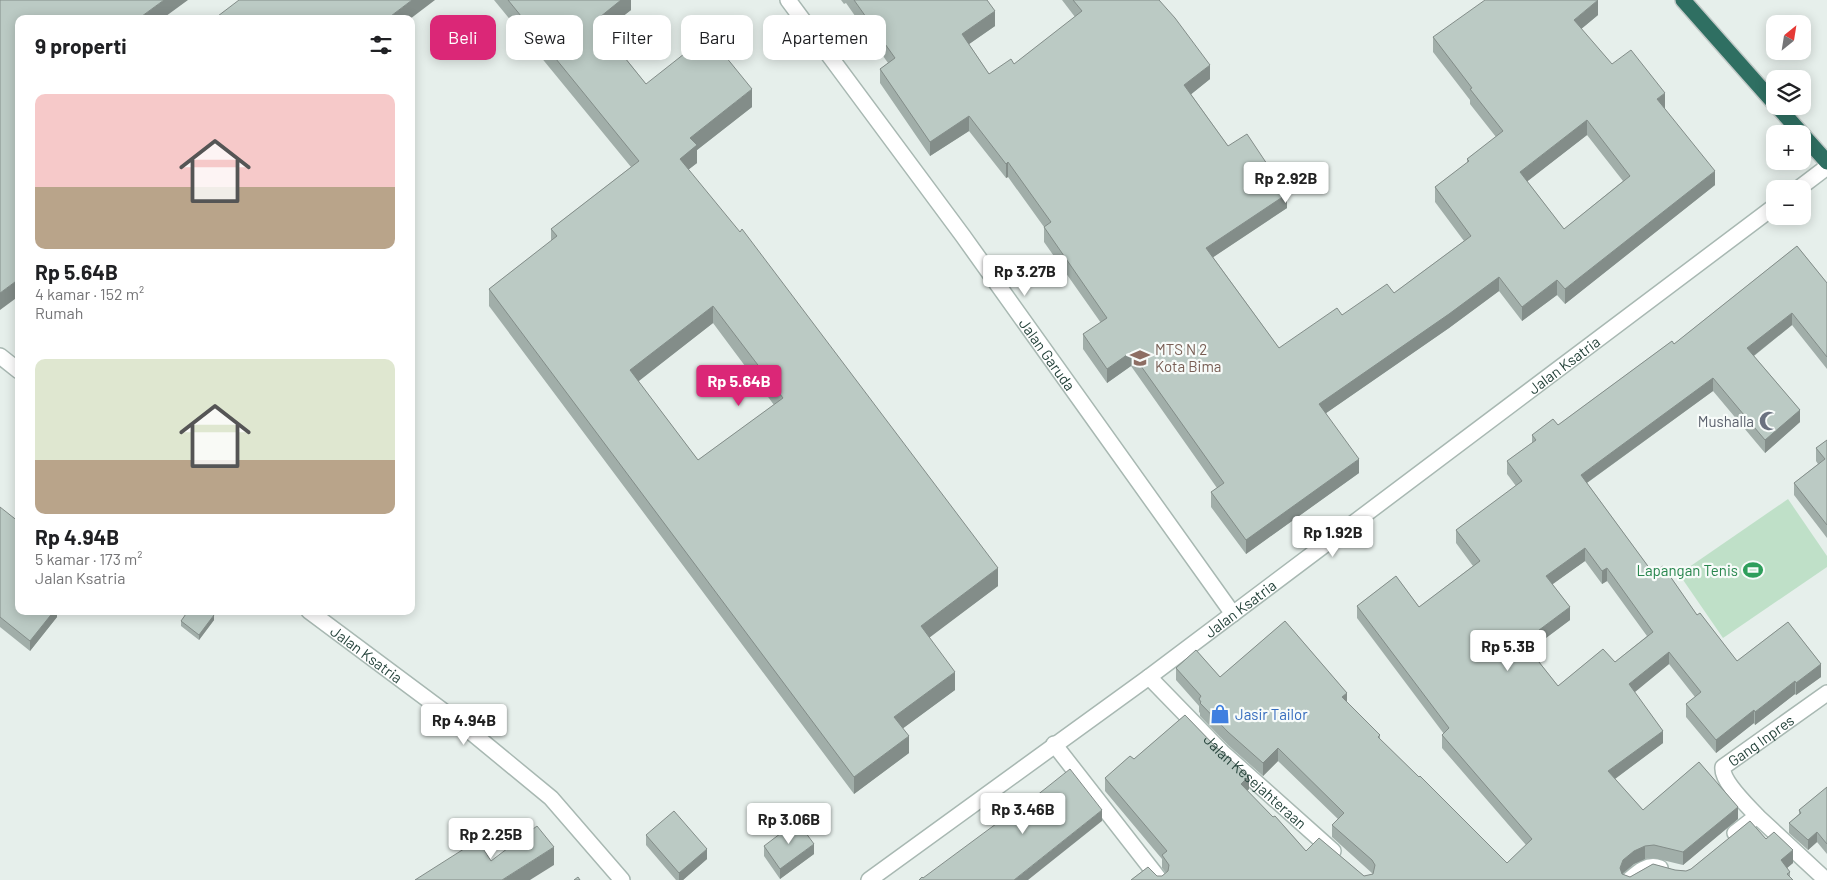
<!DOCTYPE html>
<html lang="id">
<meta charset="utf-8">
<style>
:root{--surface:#fff;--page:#f6f6f6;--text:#202124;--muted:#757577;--accent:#db2777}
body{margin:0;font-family:Barlow,sans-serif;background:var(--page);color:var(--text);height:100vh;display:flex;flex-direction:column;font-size:19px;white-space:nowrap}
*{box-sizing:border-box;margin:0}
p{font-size:16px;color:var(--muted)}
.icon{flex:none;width:28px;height:28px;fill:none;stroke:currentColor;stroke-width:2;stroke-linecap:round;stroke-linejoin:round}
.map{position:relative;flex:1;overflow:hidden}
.sheet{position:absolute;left:15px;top:15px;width:400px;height:600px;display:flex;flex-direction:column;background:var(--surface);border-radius:10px;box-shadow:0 2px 12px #0003}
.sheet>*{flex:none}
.hud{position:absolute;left:430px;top:15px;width:475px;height:45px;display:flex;gap:10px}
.needle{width:32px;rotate:30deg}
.buttons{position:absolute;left:1766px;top:15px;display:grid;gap:10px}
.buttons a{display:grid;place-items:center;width:45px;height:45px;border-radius:10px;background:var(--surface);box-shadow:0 2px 12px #0003;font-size:25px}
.price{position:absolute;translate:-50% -42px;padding:0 11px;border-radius:5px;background:#fff;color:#222;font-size:16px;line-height:32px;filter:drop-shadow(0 1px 2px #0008)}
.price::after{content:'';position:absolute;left:50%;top:30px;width:15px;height:11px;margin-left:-8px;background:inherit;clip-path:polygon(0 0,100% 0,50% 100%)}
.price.selected{background:var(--accent);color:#fff}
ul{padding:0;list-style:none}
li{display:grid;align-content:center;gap:10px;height:265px;padding:0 20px}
li span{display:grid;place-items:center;height:155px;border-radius:10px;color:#555}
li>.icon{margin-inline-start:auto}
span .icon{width:90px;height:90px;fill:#fffc;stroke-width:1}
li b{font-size:21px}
h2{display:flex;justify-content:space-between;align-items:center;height:60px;padding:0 20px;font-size:21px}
.chip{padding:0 18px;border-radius:10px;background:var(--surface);box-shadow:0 2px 12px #0003;font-size:18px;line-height:45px}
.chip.selected{background:var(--accent);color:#fff}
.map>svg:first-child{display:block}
</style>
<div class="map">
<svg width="1827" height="880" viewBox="0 0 1827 880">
<rect width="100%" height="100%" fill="#e6efeb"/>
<!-- green -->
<path fill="#bfe0c8" d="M1788 499 1827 556V567L1723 638 1679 574Z"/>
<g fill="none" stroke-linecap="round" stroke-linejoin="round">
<defs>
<g id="minor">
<path id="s1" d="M788 0 963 236 1233 614"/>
<path d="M1798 189 1827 167"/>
<path d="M0 356 19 371"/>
<path id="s2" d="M309 611 466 728 551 798 622 880"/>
<path id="s3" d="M1149 677 1222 752 1333 851"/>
<path d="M1054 744 1160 880"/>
<path d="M1757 816 1826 880"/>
<path id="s4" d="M1735 833 1757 816C1747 805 1721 781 1723 767L1827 693"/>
<path id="s5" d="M869 880 1149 677 1775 206"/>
<path d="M1629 880C1638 872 1648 863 1660 868"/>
</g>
<path id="highway" d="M1683 0 1775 104
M1777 106 1802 134
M1802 134 1827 162"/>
</defs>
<!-- minor casing -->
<use href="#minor" stroke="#a8b8b2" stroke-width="18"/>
<!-- highway casing -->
<use href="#highway" stroke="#c2cac8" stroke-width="18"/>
<!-- minor -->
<use href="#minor" stroke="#fff" stroke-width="15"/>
<!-- highway -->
<use href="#highway" stroke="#2f6f62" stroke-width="15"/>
</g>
<!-- wall -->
<path fill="#a1aea9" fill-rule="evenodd" d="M494 0H631V10L604 31 646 84 752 107 697 150V163L688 170 998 586 929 637 955 690 903 728 909 753 854 794 489 306V289L551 241V229L631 167ZM713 323 774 405 698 460 638 381Z
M841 0H987L995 26 969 44 989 74 1014 64 1075 17 1062 0H1159L1210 79 1191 94 1228 146 1287 208 1213 257 1279 348 1342 315 1394 293 1464 241 1435 202V187L1467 163V159L1496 137 1470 104V100L1433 52V37L1598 15 1581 29 1612 64 1665 108H1664L1715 185 1565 304 1557 295 1522 321 1499 291 1449 328 1326 413 1359 473 1246 554 1211 507V492L1217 488 1131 366 1107 383 1083 349V334L1101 323 1044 242V227L1008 177 1006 178 969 131 930 156 880 83V69L888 63 846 3 844 4ZM1587 135 1623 181 1564 229 1527 181Z
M1797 246 1827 283V369L1792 325 1754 356 1800 410V422L1765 453 1713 391 1587 483 1653 573 1663 566 1697 615 1700 613 1737 661 1788 622 1821 664V677L1796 695 1795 694 1755 725 1754 723 1716 753 1686 717V704L1695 697 1669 664 1634 692 1663 731V743L1615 779 1643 810 1699 762 1738 807V819L1683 865 1654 858 1645 859 1634 864 1623 874 1630 877 1653 864 1675 870 1686 871 1691 869 1750 821 1766 839 1774 832 1793 850V863L1787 868 1790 872V877L1793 880H1131L1148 867 1157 876H1162L1166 873 1162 868V859L1105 791V778L1130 756 1134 759 1185 715 1215 746 1249 776V789L1247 791 1273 817 1275 816 1306 851 1319 838 1364 876 1373 874 1332 837V825L1338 819 1278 761 1263 776 1228 745 1200 716V713L1199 712V706L1176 680V668L1196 650 1220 677 1285 621 1347 693V702L1380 735V739L1419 777 1420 776 1507 863 1526 845 1442 748V735L1444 734 1357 618V606L1396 576 1419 607 1473 566 1456 543V530L1516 486 1507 474V461L1532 443V435L1553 419 1558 425 1672 341 1674 344ZM1585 561 1602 584 1607 581 1647 636 1615 662 1603 649 1558 686 1530 650 1570 620V607L1552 584Z
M1827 440V538L1794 495V483L1818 464 1816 461V448Z
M0 507 19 611H57V617L30 651 0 627Z
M214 620 199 640 181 626V621Z
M1827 787V854L1817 842 1808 850 1789 833V823L1799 814V810Z
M646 835 707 859 683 880H676L646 845Z
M764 846 814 854 780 879 764 856Z"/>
<!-- shaded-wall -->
<path fill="#838d89" d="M164 0H188L162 19H138Z
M412 0H435L410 19H387Z
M621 0H631V10L595 38V21Z
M1598 0V15L1574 35V20Z
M995 11V26L962 49V34Z
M1210 65V79L1184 100V85Z
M752 89V107L697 150V163L680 176V159L690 138Z
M1665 93V108L1657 114V99Z
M969 116V131L930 156V142Z
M1587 120V135L1520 187V172Z
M1008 162V177L1006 178V164Z
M1715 171V185L1565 304V289Z
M1287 194V208L1206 262V248Z
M1499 277V291L1449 328 1319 418V404Z
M19 279V296L0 310V293Z
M1557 280V295L1522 321V307Z
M713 306V323L630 388V370Z
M1792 313V325L1747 361V348Z
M1131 352V366L1107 383V369Z
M1713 378V391L1581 487V475Z
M1800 410V422L1765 453V440Z
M1359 459V473L1246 554V540Z
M1585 548V561L1546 589V576Z
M998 568V586L921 644V626Z
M1607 568V581L1602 584V571Z
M1570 607V620L1523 655V642Z
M54 611H57V617L30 651V641Z
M214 615V620L199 640V635Z
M1669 652V664L1629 697V684Z
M1821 664V677L1796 695V683Z
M955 672V690L894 735V717Z
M1795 681V694L1755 725V712Z
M1347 693V706L1342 697Z
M1754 710V723L1716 753V740Z
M1663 731V743L1608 784V771Z
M909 736V753L854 794V777Z
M1278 748V761L1263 776V763Z
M1249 776V789L1241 797V784Z
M1738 807V819L1683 865V852Z
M1102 810V821L1028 880H1014Z
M1817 832V842L1808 850V840Z
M814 844V854L780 879V869Z
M1645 846V859L1634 864 1623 873 1620 880V868L1623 860 1634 851Z
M554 847V865L530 880H502Z
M707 849V859L683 880H679V873Z
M1793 850V863L1781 873V860Z"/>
<!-- building -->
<path fill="#bbcac4" stroke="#838d89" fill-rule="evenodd" d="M0 0H164L138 19H19V279L0 293Z
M239 0H412L387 19H214Z
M508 0H621L595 21 646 84 708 35 752 89 690 138 697 145 680 159 740 232 742 229 998 568 921 626 955 672 894 717 909 736 854 777 489 289 557 236 551 229 639 161ZM713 306 783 398 698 460 630 370Z
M854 0H987L995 11 962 34 989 74 1011 59 1014 64 1082 11 1073 0H1159L1175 18 1210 65 1184 85 1228 146 1247 134 1287 194 1206 248 1279 348 1337 308 1342 315 1387 284 1394 293 1471 236 1435 187 1469 161 1467 159 1503 131 1470 89 1472 88 1433 37 1485 0H1598L1574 20 1612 64 1631 50 1665 93 1657 99 1715 171 1565 289 1557 280 1522 307 1499 277 1449 314 1319 404 1359 459 1246 540 1211 492 1224 483 1131 352 1107 369 1083 334 1107 318 1044 227 1051 222 1008 162 1006 164 969 116 930 142 880 69 895 58ZM1587 120 1630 176 1564 229 1520 172Z
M1797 246 1827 283V357L1792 313 1747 348 1800 410 1765 440 1713 378 1581 475 1653 573 1663 566 1697 615 1700 613 1737 661 1788 622 1821 664 1796 683 1795 681 1755 712 1754 710 1716 740 1686 704 1701 692 1669 652 1629 684 1663 731 1608 771 1643 810 1699 762 1738 807 1683 852 1654 845 1645 846 1634 851 1623 860 1620 868 1622 874 1630 877 1653 864 1675 870 1686 871 1691 869 1750 821 1766 839 1774 832 1793 850 1781 860 1790 872 1787 874 1793 880H1131L1148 867 1157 876H1162L1168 871 1169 865 1162 855 1167 851 1105 778 1130 756 1134 759 1185 715 1215 746 1249 776 1241 784 1273 817 1275 816 1306 851 1319 838 1364 876 1373 874 1375 865 1372 860 1332 825 1344 813 1278 748 1263 763 1228 732 1200 703 1201 702 1199 699 1201 696 1176 668 1196 650 1220 677 1285 621 1347 693 1342 697 1380 735 1378 737 1419 777 1420 776 1507 863 1532 839 1442 735 1449 728 1357 606 1396 576 1419 607 1480 561 1456 530 1522 481 1507 461 1536 440 1532 435 1553 419 1558 425 1672 341 1674 344ZM1585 548 1602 571 1607 568 1653 632 1615 662 1603 649 1558 686 1523 642 1570 607 1546 576Z
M1827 440V525L1794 483 1825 459 1816 448Z
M0 507 19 522V611H54L30 641 0 617Z
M188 611H209L214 615 199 635 181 621Z
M1070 769 1102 810 1014 880H919L922 877 923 878 1000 821 999 819 1028 796 1031 800Z
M1827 787V844L1817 832 1808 840 1789 823 1801 813 1799 810Z
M674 811 707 849 679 873 646 835Z
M797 821 814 844 780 869 764 846Z
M537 826 554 847 502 880H415L478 840 491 861Z
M578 877 580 880H574Z"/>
<!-- icons -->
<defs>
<symbol id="school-bare" viewBox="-9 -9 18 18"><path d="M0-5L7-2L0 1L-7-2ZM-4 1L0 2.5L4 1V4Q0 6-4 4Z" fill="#8d6e63" stroke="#f7fbf9" stroke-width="2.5" paint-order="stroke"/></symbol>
<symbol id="mosque-bare" viewBox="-9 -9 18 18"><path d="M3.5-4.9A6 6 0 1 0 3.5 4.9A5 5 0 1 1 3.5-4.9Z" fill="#6b7280" stroke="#f7fbf9" stroke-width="2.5" paint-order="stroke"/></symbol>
<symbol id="stadium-bare" viewBox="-9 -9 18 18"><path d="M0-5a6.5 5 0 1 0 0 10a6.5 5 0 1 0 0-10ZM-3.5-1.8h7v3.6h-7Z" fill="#2e9e5b" stroke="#f7fbf9" stroke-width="2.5" paint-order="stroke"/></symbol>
<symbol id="shop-bare" viewBox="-9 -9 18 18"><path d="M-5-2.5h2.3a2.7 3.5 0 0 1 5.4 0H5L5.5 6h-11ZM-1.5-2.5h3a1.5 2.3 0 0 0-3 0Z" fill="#3f7fe0" stroke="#f7fbf9" stroke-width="2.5" paint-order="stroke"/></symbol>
</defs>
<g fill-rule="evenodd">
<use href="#school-bare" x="1126" y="344" width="28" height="28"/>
<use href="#mosque-bare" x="1755" y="407" width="28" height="28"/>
<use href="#stadium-bare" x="1739" y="556" width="28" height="28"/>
<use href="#shop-bare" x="1206" y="700" width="28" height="28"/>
</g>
<g text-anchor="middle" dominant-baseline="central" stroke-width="4.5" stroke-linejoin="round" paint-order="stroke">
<!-- education labels -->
<g font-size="15" fill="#785e54" stroke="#f7fbf9" text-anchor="start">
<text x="1155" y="349">MTS N 2<tspan x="1155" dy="17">Kota Bima</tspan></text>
</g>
<!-- street labels -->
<g font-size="15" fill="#24423a" stroke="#f7fbf9">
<text stroke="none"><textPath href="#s1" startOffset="439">Jalan Garuda</textPath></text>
<text stroke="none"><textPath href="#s5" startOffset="865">Jalan Ksatria</textPath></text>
<text stroke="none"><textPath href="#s5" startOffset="460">Jalan Ksatria</textPath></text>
<text stroke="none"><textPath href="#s2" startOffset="72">Jalan Ksatria</textPath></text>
<text stroke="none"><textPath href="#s4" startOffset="135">Gang Inpres</textPath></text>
<text stroke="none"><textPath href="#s3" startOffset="149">Jalan Kesejahteraan</textPath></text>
</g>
<!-- worship labels -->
<g font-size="15" fill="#5b616d" stroke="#f7fbf9" text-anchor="end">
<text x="1754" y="421">Mushalla</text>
</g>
<!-- leisure labels -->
<g font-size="15" fill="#27864d" stroke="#f7fbf9" text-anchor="end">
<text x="1738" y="570">Lapangan Tenis</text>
</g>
<!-- shop labels -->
<g font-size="15" fill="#366cbe" stroke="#f7fbf9" text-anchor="start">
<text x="1235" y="714">Jasir Tailor</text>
</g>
</g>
</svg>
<div class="buttons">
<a><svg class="needle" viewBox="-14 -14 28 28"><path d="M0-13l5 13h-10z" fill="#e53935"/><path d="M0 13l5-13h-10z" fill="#757577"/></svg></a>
<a><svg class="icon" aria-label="layers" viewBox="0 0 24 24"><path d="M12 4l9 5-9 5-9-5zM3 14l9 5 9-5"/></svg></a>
<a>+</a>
<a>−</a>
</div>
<b class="price" style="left:1286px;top:204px">Rp 2.92B</b>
<b class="price" style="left:1025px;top:297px">Rp 3.27B</b>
<b class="price selected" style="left:739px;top:407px">Rp 5.64B</b>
<b class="price" style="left:1333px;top:558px">Rp 1.92B</b>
<b class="price" style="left:1508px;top:672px">Rp 5.3B</b>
<b class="price" style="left:464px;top:746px">Rp 4.94B</b>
<b class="price" style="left:1023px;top:835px">Rp 3.46B</b>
<b class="price" style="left:789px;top:845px">Rp 3.06B</b>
<b class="price" style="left:491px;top:860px">Rp 2.25B</b>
<div class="hud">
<a class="chip selected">Beli</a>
<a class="chip">Sewa</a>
<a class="chip">Filter</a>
<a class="chip">Baru</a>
<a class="chip">Apartemen</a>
</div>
<section class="sheet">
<h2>9 properti<svg class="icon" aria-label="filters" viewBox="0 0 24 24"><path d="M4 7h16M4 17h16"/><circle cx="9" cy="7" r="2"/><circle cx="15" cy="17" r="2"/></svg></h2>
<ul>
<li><span style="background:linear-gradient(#f6c9c9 60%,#b9a48a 0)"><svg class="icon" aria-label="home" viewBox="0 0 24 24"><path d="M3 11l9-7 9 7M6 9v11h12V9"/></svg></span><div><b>Rp 5.64B</b><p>4 kamar · 152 m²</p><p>Rumah</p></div></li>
<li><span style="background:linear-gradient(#dfe7d0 65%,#b9a48a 0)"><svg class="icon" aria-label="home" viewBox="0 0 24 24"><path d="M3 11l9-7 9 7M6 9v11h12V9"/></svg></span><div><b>Rp 4.94B</b><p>5 kamar · 173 m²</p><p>Jalan Ksatria</p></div></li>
</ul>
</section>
</div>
